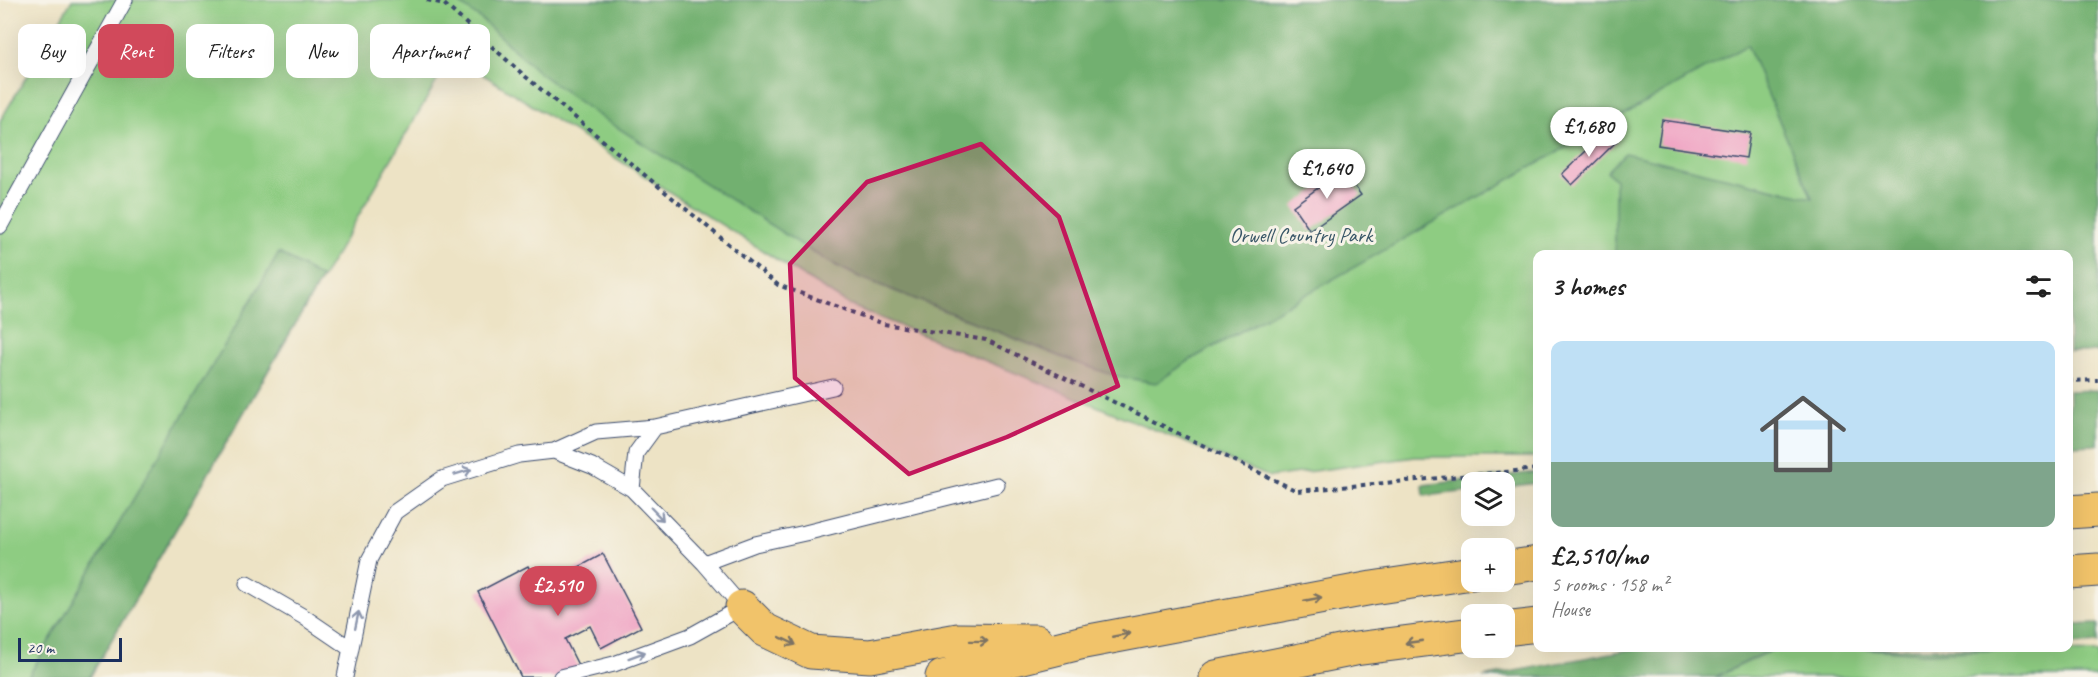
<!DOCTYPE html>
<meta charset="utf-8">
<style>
:root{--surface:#fff;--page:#f2f2f2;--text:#222;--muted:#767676;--accent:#d1495b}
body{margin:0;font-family:Caveat,sans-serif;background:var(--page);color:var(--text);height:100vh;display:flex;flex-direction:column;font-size:22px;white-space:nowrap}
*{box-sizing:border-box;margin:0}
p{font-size:20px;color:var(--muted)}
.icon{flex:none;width:33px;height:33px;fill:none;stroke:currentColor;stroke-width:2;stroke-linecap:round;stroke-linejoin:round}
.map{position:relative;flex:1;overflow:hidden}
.details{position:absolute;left:1533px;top:250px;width:540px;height:402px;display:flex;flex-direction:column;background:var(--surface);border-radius:12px;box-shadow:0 6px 24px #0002}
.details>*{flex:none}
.top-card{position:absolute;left:18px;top:24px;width:570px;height:54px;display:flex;gap:12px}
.fabs{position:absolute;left:1461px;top:472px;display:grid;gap:12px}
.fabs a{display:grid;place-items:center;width:54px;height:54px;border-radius:12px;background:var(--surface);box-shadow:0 6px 24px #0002;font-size:30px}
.scale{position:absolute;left:18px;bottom:15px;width:104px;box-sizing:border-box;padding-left:6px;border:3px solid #1b2f5e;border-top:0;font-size:16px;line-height:21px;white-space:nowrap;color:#1b2f5e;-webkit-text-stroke:4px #f7f3e8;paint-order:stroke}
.price{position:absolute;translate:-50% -51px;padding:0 14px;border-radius:21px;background:#fff;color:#222;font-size:20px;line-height:39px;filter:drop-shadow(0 2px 3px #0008)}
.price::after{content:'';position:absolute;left:50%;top:36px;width:18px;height:14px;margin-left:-9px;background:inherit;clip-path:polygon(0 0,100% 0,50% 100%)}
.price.selected{background:var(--accent);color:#fff}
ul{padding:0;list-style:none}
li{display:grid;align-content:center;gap:12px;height:318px;padding:0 18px}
li span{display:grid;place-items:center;height:186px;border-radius:12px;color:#555}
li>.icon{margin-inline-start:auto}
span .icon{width:108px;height:108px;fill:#fffc;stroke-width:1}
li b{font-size:26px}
h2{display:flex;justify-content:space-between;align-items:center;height:72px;padding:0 18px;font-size:26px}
.pill{padding:0 21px;border-radius:12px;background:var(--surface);box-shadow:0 6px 24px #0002;font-size:21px;line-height:54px}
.pill.selected{background:var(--accent);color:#fff}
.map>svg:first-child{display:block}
</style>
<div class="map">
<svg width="2098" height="677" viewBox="0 0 2098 677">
<rect width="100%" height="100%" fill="#f7f3e8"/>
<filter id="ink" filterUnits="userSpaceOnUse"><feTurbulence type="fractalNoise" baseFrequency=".0167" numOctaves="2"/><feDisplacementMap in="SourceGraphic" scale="12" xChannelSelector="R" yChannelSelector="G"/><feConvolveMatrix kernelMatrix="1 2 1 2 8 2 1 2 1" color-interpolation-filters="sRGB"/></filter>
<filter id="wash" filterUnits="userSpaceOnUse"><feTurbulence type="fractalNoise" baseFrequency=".008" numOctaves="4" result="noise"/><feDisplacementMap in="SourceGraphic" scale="24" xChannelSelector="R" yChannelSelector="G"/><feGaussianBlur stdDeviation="1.35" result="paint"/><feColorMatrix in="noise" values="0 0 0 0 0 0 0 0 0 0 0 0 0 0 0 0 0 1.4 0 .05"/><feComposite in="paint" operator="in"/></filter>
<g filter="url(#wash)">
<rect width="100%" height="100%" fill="#ede3c5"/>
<!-- green -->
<path fill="#8ecc82" stroke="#547e70" stroke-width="1.5" d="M72 0H1865L1928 255H1538L1537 457H1415L1270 477 849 305 452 55 90 677H0V121Z
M1776 648H1935L2098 653V677H1716Z"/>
<!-- forest -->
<path fill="#72b070" stroke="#467067" stroke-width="1.5" d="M455 0H2098V352H2069L2068 255H1615V180L1607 171 1625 153 1812 198 1747 45 1192 359 1156 383 1116 376 1077 363 857 276 827 261 596 114 538 72 482 20Z
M279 253 322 278 90 677H28Z
M2098 390V445L2069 446V391Z
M1537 472V483L1505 487 1504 483H1472L1471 491 1424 496 1423 485Z
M2098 624V643L2069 645V625Z
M1638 648H1776L1715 677H1483Z
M1857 648H2041L1924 653Z"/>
<g id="blocks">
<!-- building -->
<path fill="#ef9fc1" d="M1662 120 1750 133 1746 158 1658 145Z
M1607 131 1617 141 1572 185 1562 174Z
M1343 170 1361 195 1310 231 1293 206Z
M603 554 641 627 601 648 590 626 565 639 584 677H521L478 592 528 566 546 600 570 587 564 575Z"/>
</g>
</g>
<g filter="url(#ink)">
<use href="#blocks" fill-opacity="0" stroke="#3a4a6d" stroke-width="1.5"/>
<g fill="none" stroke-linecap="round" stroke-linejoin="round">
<defs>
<path id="lane" d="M0 226 125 0
M554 451 596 432 655 427 833 387
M632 489 636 453 655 427
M704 563 755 544 805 533 997 485
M247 584 304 617 351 649
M345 677 369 560 395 512 442 479 519 455 554 451 592 466 632 489 704 563 742 607 690 636 614 664 561 677"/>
<path id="highway" d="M2068 512 2098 510
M1504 568 1538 563
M2068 572 2098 570
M742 607 765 630 811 652 870 656 958 640 1036 641
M1504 629 1538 625
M942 677 1084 642 1372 588 1472 573
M1216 677 1355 649 1472 634"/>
</defs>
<!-- lane casing -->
<use href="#lane" stroke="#3a4a6d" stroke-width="17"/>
<!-- highway casing -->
<use href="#highway" stroke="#3a4a6d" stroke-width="35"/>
<!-- path -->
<path stroke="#3a4a6d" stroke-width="4" stroke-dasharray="4.5 4.5" stroke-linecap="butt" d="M427 0 444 4 526 77 778 285 884 324 986 340 1297 491 1538 469
M2068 381 2098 380"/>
<!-- lane -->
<use href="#lane" stroke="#fff" stroke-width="15"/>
<!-- highway -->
<use href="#highway" stroke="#f1c36a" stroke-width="33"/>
</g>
<!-- one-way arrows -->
<defs><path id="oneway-shaft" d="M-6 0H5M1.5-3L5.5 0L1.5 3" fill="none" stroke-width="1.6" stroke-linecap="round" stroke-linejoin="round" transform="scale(1.5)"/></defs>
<g stroke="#8d97ae">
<use href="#oneway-shaft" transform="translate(463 472) rotate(-17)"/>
<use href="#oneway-shaft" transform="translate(657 514) rotate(46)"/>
<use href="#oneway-shaft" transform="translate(357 620) rotate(-78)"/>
<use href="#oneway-shaft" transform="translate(637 655) rotate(-20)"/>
</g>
<g stroke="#7b7263">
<use href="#oneway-shaft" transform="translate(1313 599) rotate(-11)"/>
<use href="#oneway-shaft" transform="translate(1121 635) rotate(-11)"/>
<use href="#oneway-shaft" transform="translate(788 641) rotate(26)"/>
<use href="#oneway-shaft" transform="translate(979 641) rotate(1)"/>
<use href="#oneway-shaft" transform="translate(1414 642) rotate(172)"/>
</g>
</g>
<!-- marked area -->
<path fill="#c2185b" fill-opacity="0.2" stroke="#c2185b" stroke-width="4.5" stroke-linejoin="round" d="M981 144 1059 217 1118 386 1007 437 909 474 795 378 790 264 867 182Z"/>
<g text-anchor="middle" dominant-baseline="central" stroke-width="6" stroke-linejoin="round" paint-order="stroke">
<!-- park labels -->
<g font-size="21" fill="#385667" stroke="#f7f3e8">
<text x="1301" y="235">Orwell Country Park</text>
</g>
</g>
</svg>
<div class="fabs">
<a><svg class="icon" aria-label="layers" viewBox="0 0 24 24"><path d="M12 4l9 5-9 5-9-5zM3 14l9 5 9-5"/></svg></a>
<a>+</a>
<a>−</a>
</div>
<div class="scale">20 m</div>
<b class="price" style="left:1589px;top:158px">£1,680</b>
<b class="price" style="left:1327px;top:200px">£1,640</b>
<b class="price selected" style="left:558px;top:617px">£2,510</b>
<div class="top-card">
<a class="pill">Buy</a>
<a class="pill selected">Rent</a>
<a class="pill">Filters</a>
<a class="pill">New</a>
<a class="pill">Apartment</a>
</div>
<section class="details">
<h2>3 homes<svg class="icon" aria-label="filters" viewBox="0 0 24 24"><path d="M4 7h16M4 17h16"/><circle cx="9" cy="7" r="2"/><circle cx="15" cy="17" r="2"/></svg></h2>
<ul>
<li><span style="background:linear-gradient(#bfe0f5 65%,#7fa58c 0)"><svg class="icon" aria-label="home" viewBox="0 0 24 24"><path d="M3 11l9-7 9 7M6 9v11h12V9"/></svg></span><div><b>£2,510/mo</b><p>5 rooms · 158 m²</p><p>House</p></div></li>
</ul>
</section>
</div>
